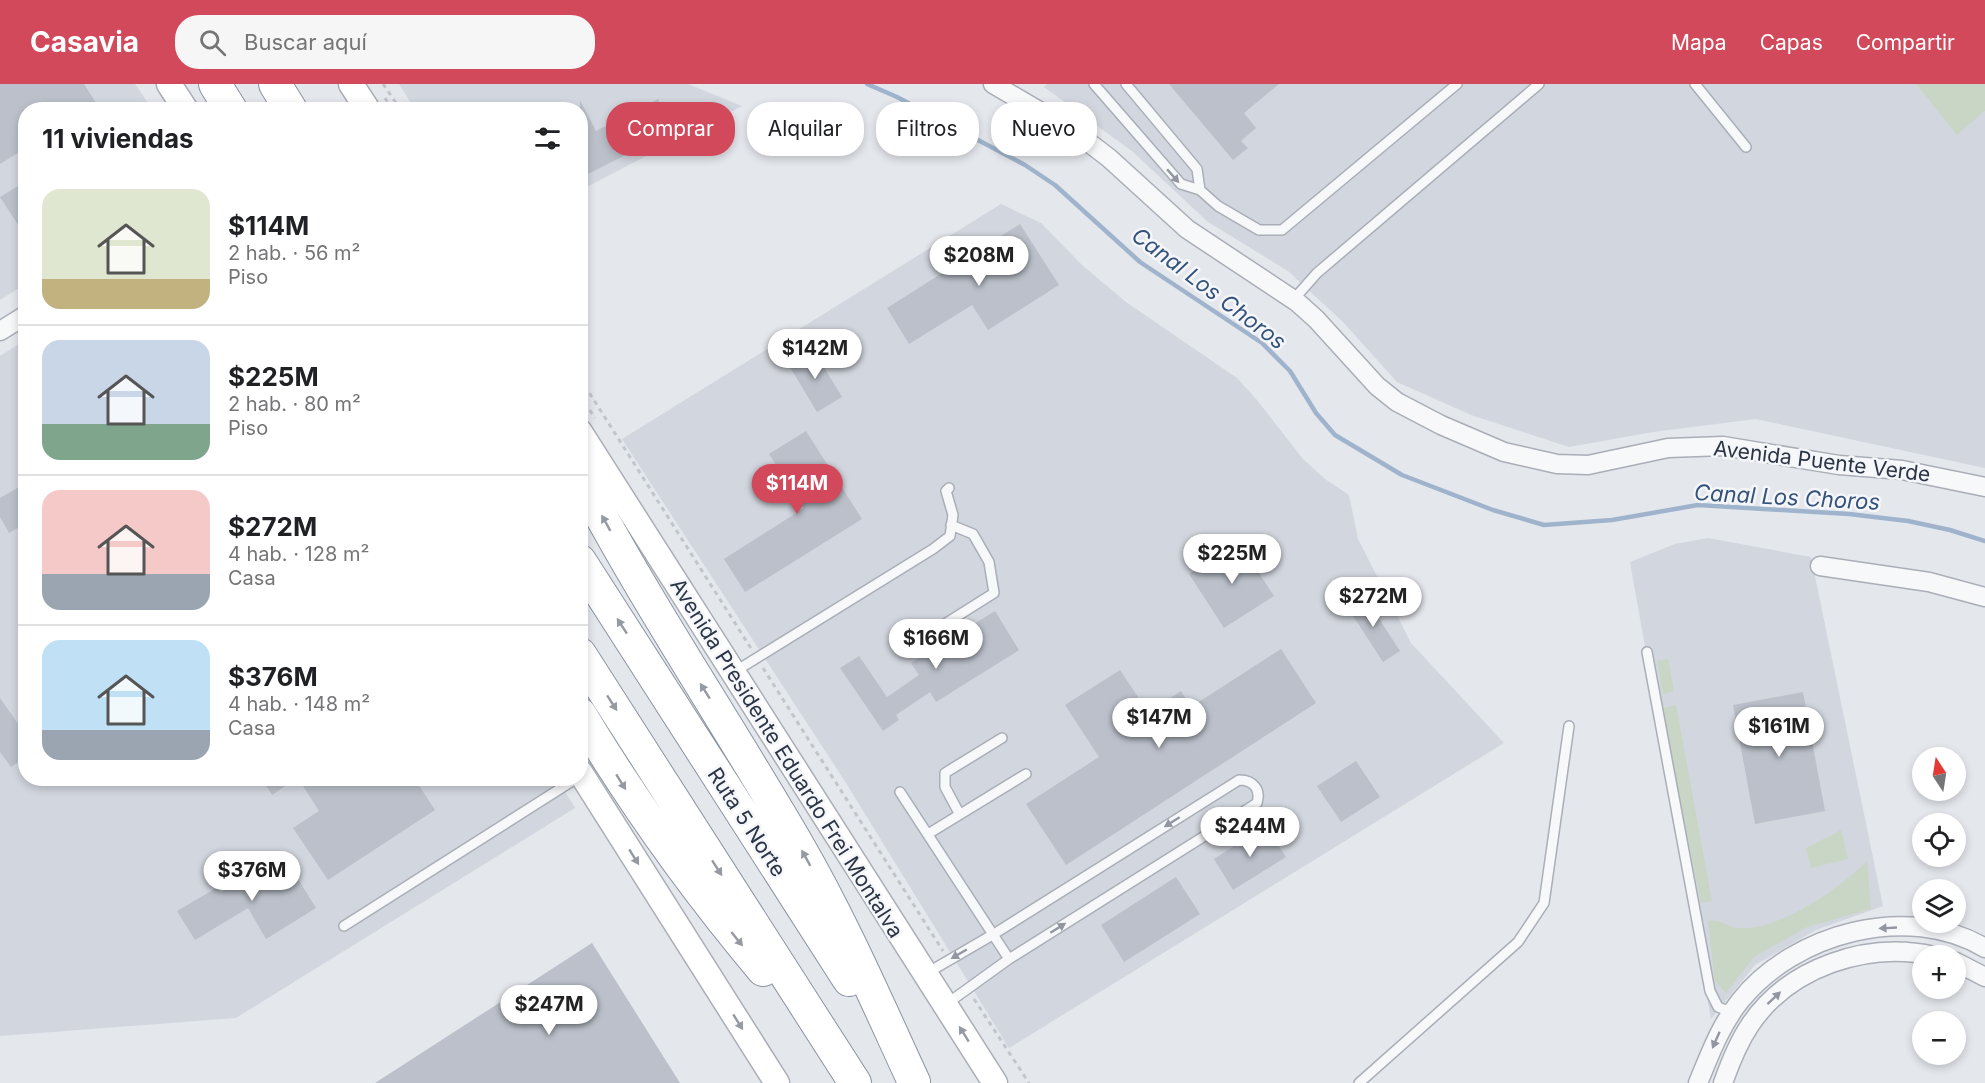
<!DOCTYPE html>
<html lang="es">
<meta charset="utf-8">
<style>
:root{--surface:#fff;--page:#f6f6f6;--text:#202124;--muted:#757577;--line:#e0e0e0;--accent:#d1495b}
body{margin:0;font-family:Inter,sans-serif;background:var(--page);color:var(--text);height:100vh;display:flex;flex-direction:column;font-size:22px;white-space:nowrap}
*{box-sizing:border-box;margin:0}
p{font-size:20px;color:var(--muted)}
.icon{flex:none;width:33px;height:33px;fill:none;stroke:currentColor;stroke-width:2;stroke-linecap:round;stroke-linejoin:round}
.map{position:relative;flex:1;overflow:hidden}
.drawer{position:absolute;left:18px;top:18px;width:570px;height:684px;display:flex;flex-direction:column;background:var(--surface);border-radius:24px;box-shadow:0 3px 9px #0003}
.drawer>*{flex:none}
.guide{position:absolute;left:606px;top:18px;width:570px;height:54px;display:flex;gap:12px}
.needle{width:39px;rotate:348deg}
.controls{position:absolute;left:1912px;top:663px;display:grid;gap:12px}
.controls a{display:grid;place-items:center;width:54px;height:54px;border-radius:50%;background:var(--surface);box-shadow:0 3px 9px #0003;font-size:30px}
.price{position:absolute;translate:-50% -51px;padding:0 14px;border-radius:21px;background:#fff;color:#222;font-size:20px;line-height:39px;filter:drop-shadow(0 2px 3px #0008)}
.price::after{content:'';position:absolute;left:50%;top:36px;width:18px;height:14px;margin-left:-9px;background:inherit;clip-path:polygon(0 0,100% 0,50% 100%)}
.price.on{background:var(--accent);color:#fff}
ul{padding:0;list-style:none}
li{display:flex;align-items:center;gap:18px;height:150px;padding:0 24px}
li+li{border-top:2px solid var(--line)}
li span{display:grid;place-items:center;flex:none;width:168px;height:120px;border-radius:18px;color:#555}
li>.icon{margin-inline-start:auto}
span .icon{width:72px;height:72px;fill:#fffc;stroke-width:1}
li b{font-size:26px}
h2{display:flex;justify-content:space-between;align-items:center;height:72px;padding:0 24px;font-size:26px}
.pill{padding:0 21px;border-radius:24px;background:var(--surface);box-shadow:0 3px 9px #0003;font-size:21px;line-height:54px}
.pill.on{background:var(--accent);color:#fff}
header{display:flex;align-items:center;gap:36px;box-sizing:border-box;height:84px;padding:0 30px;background:var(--accent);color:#fff}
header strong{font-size:28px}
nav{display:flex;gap:33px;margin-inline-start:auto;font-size:21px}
.search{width:420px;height:54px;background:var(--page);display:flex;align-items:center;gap:15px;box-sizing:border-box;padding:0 21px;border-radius:24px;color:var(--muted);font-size:22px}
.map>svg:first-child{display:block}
</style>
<header>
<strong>Casavia</strong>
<div class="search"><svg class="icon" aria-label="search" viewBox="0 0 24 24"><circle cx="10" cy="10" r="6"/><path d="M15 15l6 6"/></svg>Buscar aquí</div>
<nav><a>Mapa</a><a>Capas</a><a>Compartir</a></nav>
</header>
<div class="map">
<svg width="1985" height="999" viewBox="0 0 1985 999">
<rect width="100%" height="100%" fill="#e4e7ec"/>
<!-- built -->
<path fill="#d2d6de" d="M0 0H135L152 25 26 26 25 200 0 216Z
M399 0H688L742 22 581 106 580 26 415 25Z
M1047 0H1916L1957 50 1985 27V384L1756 335 1653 348 1569 363 1471 331 1397 298 1343 238 1288 187 1208 138 1133 68 1044 3Z
M1001 120 1041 139 1082 181 1126 218 1237 294 1257 316 1303 375 1325 395 1349 411 1358 455 1411 559 1504 659 1009 964 846 699 622 355Z
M25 256 26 694 557 695 575 724 236 934 0 952V272Z
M1708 454 1811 473 1883 822 1816 846 1755 881 1711 935 1630 478 1675 460Z"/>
<!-- green -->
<path fill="#c9d6c5" d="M1916 0H1985V27L1957 51Z
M1668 575 1674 607 1663 610 1657 577Z
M1676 621 1712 817 1701 819 1662 624Z
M1841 746 1848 775 1811 784 1806 764Z
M1867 777 1871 825 1807 843 1754 873 1726 909 1715 897 1708 837C1721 834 1726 843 1738 844 1778 848 1840 804 1867 777Z"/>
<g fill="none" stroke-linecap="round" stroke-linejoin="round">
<!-- stream -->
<path stroke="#9fb4cc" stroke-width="4.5" d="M867 0 897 13 1025 81 1055 101 1140 178 1262 259 1290 287 1316 329 1335 351 1402 391 1493 426 1544 441 1612 436 1698 421 1849 430 1908 437 1950 446 1985 457"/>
</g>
<!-- building -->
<path fill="#bbc0ca" d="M0 0H84L96 19 85 26H26V64L0 80Z
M1169 0H1279L1244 29 1256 44 1241 57 1248 64 1233 76Z
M658 15 675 46 580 94V16L596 47Z
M26 97V153L0 113Z
M1020 140 1059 201 988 246 972 221 909 260 887 224Z
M813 265 842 313 817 328 788 280Z
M806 347 862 435 745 508 724 475 804 424 769 370Z
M26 399V439L9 449 0 433V414Z
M1239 458 1274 512 1224 544 1189 490Z
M1363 510 1400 567 1383 578 1346 521Z
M995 527 1019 566 936 618 930 608 896 631 899 636 883 647 840 584 859 572 887 613 919 591 911 579Z
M1281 565 1316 619 1066 781 1026 720 1099 673 1065 621 1120 586 1148 628 1181 607 1191 623Z
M1803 608 1825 727 1755 740 1733 621Z
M0 614 26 651V673L11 683 0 668Z
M1356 677 1380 713 1341 738 1317 702Z
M261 694H297L272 711Z
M298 694H414L435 726 328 796 293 744 319 727Z
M1266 742 1286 773 1233 806 1214 775Z
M283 771 316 824 266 855 248 824 195 856 177 827 218 803 221 808Z
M1176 793 1200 830 1124 878 1101 841Z
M592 859 680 999H375Z"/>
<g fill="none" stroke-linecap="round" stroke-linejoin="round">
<defs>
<path id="service" d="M1094 0 1181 100 1200 106 1218 122 1259 146H1282L1457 0
M1126 0 1197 85 1200 106
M1695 0 1746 63
M1294 215 1317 189 1539 0
M905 565 994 509 989 478 973 450 951 441
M1647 568 1710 907 1718 923 1731 928
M734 588 933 465 950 452 953 431 946 407 949 404
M900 708 1009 875
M959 729 945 703V689L1002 654
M928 750 1026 690
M344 842 577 694
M927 889 994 850 1239 696C1254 696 1261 706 1257 719L1009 875 945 921
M1359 999 1518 858 1544 819 1569 642"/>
<path id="minor" d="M993 0 1075 48 1109 74 1187 145 1297 218 1316 235 1377 302 1397 318 1441 341 1504 368 1557 380 1588 381 1668 364 1723 362 1839 381 1902 386 1985 403
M0 247 26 231
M1820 482 1929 498 1985 513
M1956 878 1985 893
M1698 999C1710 970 1720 942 1740 917 1794 849 1908 818 1985 864
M1723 999C1730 979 1738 959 1750 941 1789 883 1867 857 1934 872"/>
<path id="secondary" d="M169 0 186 26
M351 0 368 26
M580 348 995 999
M580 688 777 999"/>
<path id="motorway" d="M215 0 231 26
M275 0 291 26
M580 393C646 519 726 637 798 761 842 837 877 918 914 998
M580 477 849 896
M580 570 855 999
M580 630C636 723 694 804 763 886"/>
</defs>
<!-- service casing -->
<use href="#service" stroke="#a9aeb7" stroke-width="12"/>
<!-- minor casing -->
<use href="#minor" stroke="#a9aeb7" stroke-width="21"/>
<!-- secondary casing -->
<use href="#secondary" stroke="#a9aeb7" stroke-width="27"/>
<!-- motorway casing -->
<use href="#motorway" stroke="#8b94a3" stroke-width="34"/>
<!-- path -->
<path stroke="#c2c5cb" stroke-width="3" stroke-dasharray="4.5 4.5" stroke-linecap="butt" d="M383 0 401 26
M385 14 393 26
M580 294 752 566
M580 311 595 334
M763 584 943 867
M974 915 1029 999"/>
<!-- service -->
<use href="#service" stroke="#f7f8fa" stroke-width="9"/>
<!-- minor -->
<use href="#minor" stroke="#f7f8fa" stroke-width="18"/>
<!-- secondary -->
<use href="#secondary" stroke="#fff" stroke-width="24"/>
<!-- motorway -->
<use href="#motorway" stroke="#fff" stroke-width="32"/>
</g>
<!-- one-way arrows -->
<defs><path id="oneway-solid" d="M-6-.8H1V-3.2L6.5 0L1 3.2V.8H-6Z" transform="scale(1.5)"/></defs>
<g fill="#9196a0">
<use href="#oneway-solid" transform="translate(1173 92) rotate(49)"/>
<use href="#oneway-solid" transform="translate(1172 738) rotate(148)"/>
<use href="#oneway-solid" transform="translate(1058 844) rotate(-32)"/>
<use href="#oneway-solid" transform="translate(1888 844) rotate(177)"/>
<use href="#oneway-solid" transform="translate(959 870) rotate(150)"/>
<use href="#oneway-solid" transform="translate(1774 914) rotate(-43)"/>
<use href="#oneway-solid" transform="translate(1716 956) rotate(114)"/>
</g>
<g fill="#959aa2">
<use href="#oneway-solid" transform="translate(606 439) rotate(-119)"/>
<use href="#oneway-solid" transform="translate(622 542) rotate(-123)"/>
<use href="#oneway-solid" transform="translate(705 607) rotate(-122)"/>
<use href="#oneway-solid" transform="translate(612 619) rotate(57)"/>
<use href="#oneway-solid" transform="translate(621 698) rotate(58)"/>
<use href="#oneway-solid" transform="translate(634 773) rotate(58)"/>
<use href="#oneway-solid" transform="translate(806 774) rotate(-119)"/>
<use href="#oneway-solid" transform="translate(717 784) rotate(57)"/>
<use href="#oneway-solid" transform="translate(737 855) rotate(51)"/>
<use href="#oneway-solid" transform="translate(738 938) rotate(58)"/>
<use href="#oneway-solid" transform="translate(964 950) rotate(-122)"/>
</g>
<g text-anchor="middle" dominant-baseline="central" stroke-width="5" stroke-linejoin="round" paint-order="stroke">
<!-- street labels -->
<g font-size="21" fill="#2b3445" stroke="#f4f6f9">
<text transform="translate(1822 377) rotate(7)">Avenida Puente Verde</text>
<text transform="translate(787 674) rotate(58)">Avenida Presidente Eduardo Frei Montalva</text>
<text transform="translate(747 738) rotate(57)">Ruta 5 Norte</text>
</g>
<!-- water labels -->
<g font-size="22" font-style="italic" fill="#34527a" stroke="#f4f6f9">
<text transform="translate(1209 204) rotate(37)">Canal Los Choros</text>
<text transform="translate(1787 413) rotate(3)">Canal Los Choros</text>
</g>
</g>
</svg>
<div class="controls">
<a><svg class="needle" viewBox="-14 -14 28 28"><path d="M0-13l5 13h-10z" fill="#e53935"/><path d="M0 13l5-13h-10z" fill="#757577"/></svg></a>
<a><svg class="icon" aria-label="locate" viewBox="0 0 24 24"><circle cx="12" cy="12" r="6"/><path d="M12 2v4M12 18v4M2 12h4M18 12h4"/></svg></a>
<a><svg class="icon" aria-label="layers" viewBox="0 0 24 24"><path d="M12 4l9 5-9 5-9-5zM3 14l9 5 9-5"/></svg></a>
<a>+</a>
<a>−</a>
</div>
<b class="price" style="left:979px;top:203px">$208M</b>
<b class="price" style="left:815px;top:296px">$142M</b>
<b class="price on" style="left:797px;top:431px">$114M</b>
<b class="price" style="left:1232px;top:501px">$225M</b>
<b class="price" style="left:1373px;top:544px">$272M</b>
<b class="price" style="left:936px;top:586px">$166M</b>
<b class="price" style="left:1159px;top:665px">$147M</b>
<b class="price" style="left:1779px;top:674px">$161M</b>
<b class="price" style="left:1250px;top:774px">$244M</b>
<b class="price" style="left:252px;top:818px">$376M</b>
<b class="price" style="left:549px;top:952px">$247M</b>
<div class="guide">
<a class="pill on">Comprar</a>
<a class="pill">Alquilar</a>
<a class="pill">Filtros</a>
<a class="pill">Nuevo</a>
</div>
<section class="drawer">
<h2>11 viviendas<svg class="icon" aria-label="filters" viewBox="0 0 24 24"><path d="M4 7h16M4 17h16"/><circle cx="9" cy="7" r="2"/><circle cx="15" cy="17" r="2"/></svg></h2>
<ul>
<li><span style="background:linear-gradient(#dfe7d0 75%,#c2b280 0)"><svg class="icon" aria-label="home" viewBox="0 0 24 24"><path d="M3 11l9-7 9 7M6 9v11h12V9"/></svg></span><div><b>$114M</b><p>2 hab. · 56 m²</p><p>Piso</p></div></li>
<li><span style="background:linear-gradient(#c9d6e8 70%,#7fa58c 0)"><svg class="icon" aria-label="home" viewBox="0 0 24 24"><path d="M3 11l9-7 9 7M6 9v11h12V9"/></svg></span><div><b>$225M</b><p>2 hab. · 80 m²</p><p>Piso</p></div></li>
<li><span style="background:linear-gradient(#f6c9c9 70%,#9aa5b1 0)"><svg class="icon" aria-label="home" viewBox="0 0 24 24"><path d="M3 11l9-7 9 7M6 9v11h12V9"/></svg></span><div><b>$272M</b><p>4 hab. · 128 m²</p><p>Casa</p></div></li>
<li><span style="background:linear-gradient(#bfe0f5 75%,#9aa5b1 0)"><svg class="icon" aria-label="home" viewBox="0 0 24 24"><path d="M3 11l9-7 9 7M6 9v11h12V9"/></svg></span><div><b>$376M</b><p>4 hab. · 148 m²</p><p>Casa</p></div></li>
</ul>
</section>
</div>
